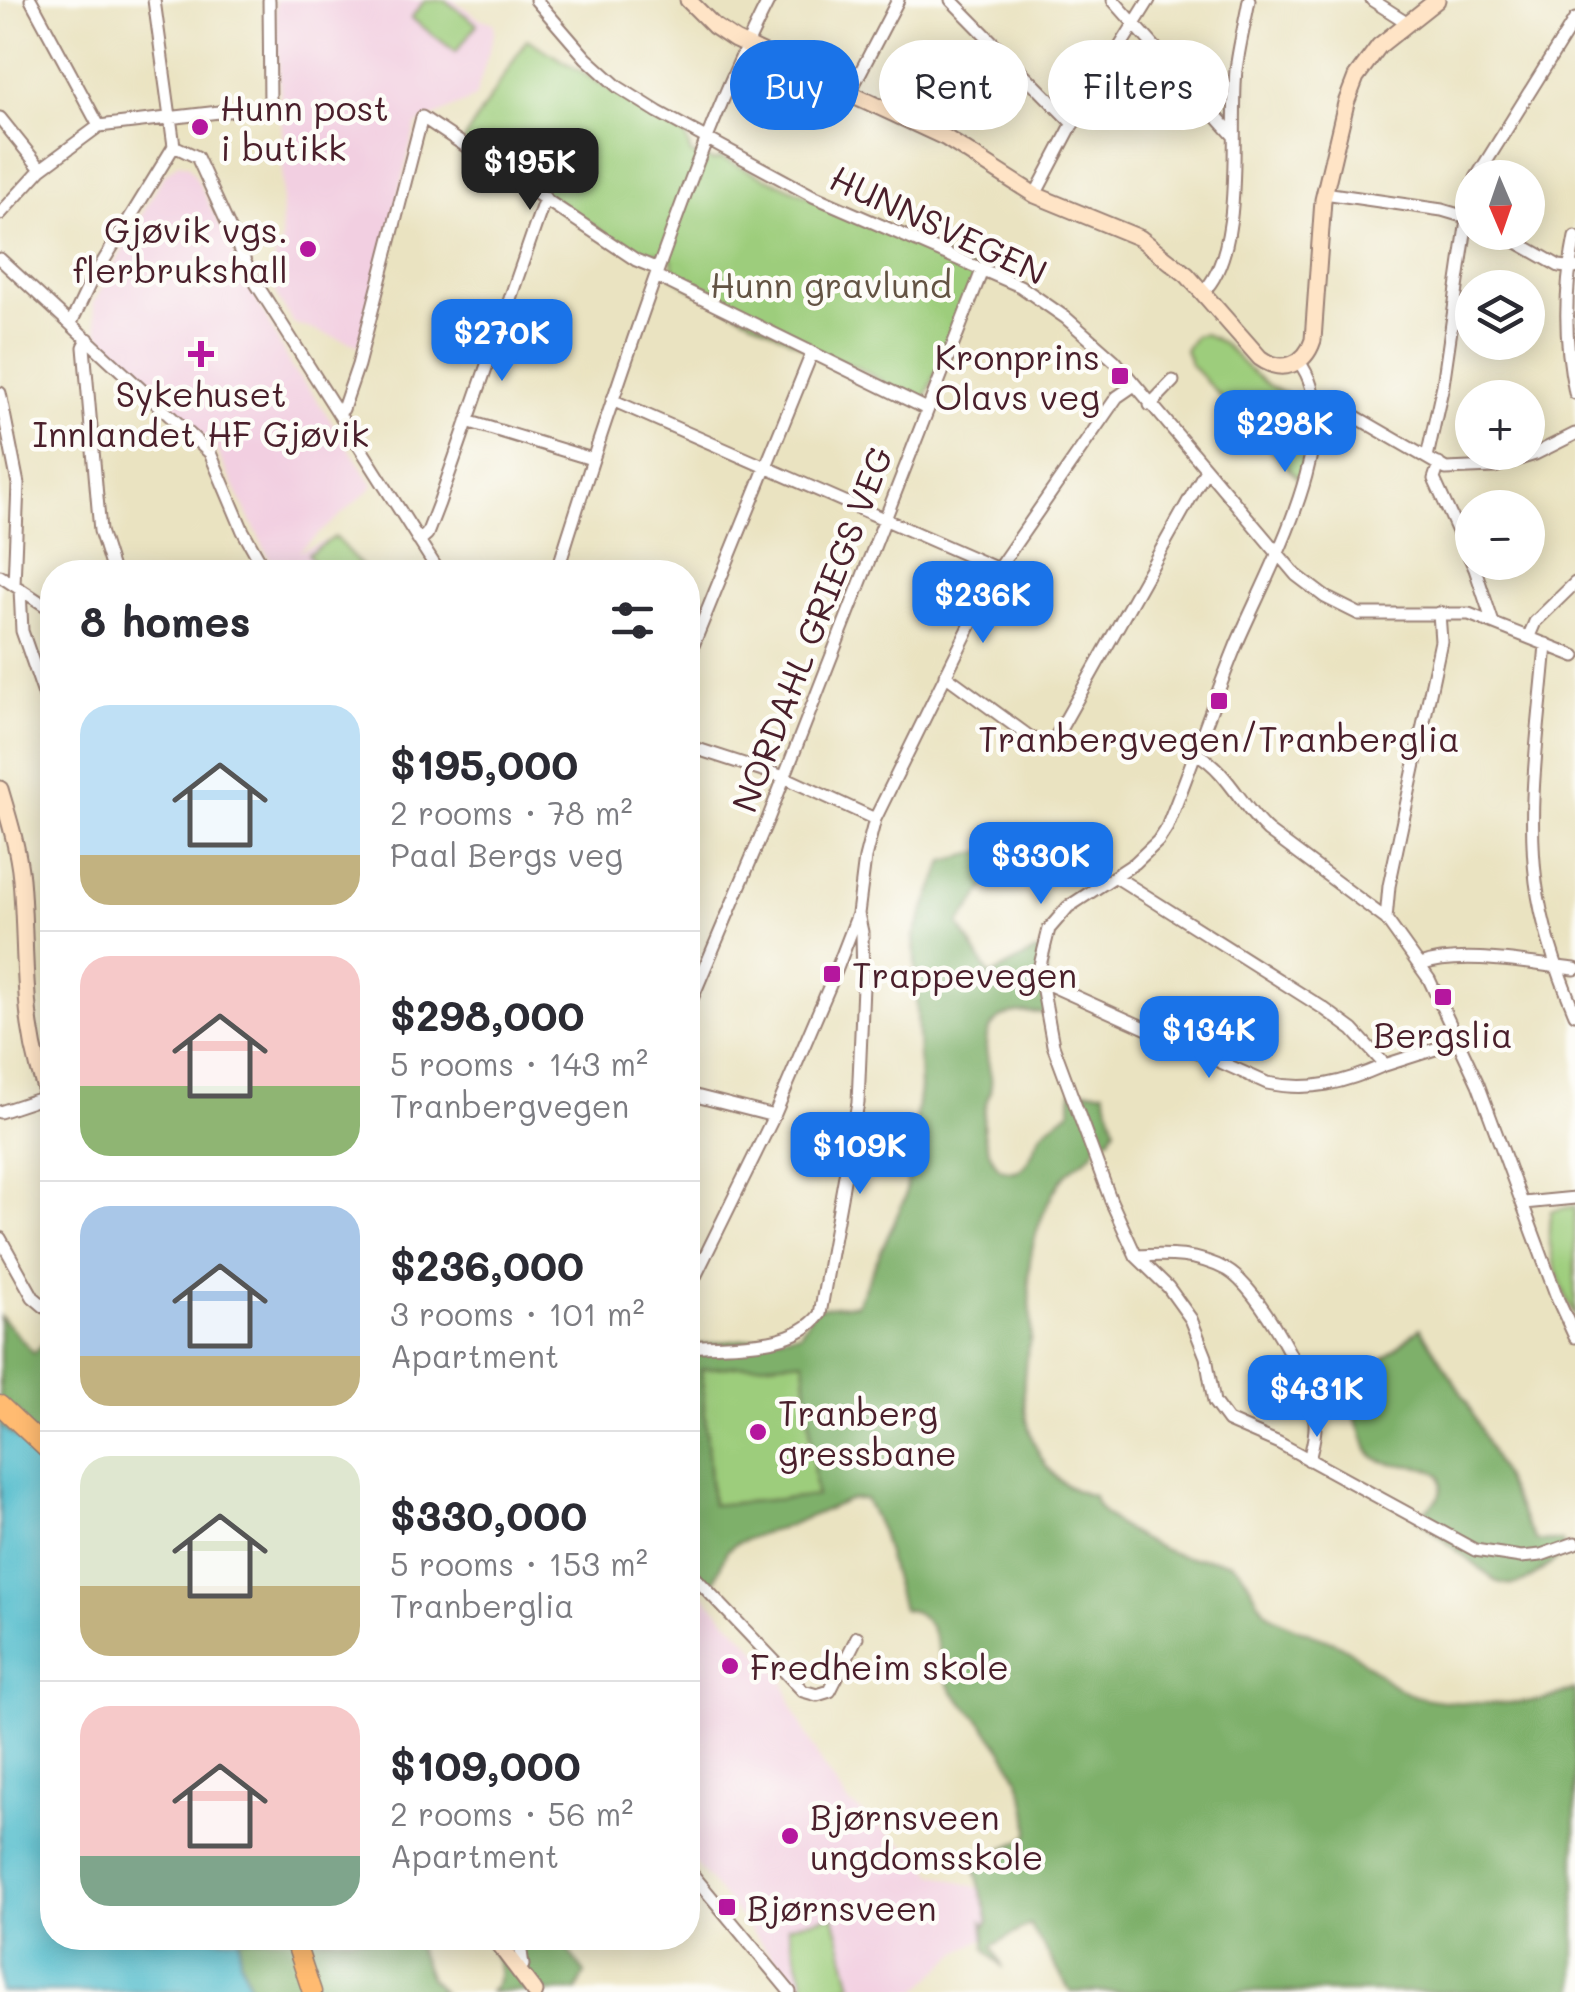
<!DOCTYPE html>
<meta charset="utf-8">
<style>
:root{--surface:#fff;--page:#f2f2f3;--text:#2b2b33;--muted:#7c7c81;--line:#e1e1e2;--accent:#1a73e8}
body{margin:0;font-family:Mali,sans-serif;background:var(--page);color:var(--text);height:100vh;display:flex;flex-direction:column;font-size:38px;white-space:nowrap}
*{box-sizing:border-box;margin:0}
p{font-size:32px;color:var(--muted)}
.icon{flex:none;width:55px;height:55px;fill:none;stroke:currentColor;stroke-width:2;stroke-linecap:round;stroke-linejoin:round}
.map{position:relative;flex:1;overflow:hidden}
.side{position:absolute;left:40px;top:560px;width:660px;height:1390px;display:flex;flex-direction:column;background:var(--surface);border-radius:40px;box-shadow:0 5px 25px #0003}
.side>*{flex:none}
.top-card{position:absolute;left:730px;top:40px;width:695px;height:90px;display:flex;gap:20px}
.needle{width:65px;rotate:178deg}
.controls{position:absolute;left:1455px;top:160px;display:grid;gap:20px}
.controls a{display:grid;place-items:center;width:90px;height:90px;border-radius:50%;background:var(--surface);box-shadow:0 5px 25px #0003;font-size:50px}
.price{position:absolute;translate:-50% -85px;padding:0 22px;border-radius:20px;background:var(--accent);color:#fff;font-size:32px;line-height:65px;filter:drop-shadow(0 2px 5px #0008)}
.price::after{content:'';position:absolute;left:50%;top:60px;width:30px;height:22px;margin-left:-15px;background:inherit;clip-path:polygon(0 0,100% 0,50% 100%)}
.price.on{background:#222;color:#fff}
ul{padding:0;list-style:none}
li{display:flex;align-items:center;gap:30px;height:250px;padding:0 40px}
li+li{border-top:2px solid var(--line)}
li span{display:grid;place-items:center;flex:none;width:280px;height:200px;border-radius:30px;color:#555}
li>.icon{margin-inline-start:auto}
span .icon{width:120px;height:120px;fill:#fffc;stroke-width:1}
li b{font-size:42px}
h2{display:flex;justify-content:space-between;align-items:center;height:120px;padding:0 40px;font-size:42px}
.chip{padding:0 35px;border-radius:45px;background:var(--surface);box-shadow:0 5px 25px #0003;font-size:35px;line-height:90px}
.chip.on{background:var(--accent);color:#fff}
.map>svg:first-child{display:block}
</style>
<div class="map">
<svg width="1575" height="1992" viewBox="0 0 1575 1992">
<rect width="100%" height="100%" fill="#fdfcf7"/>
<filter id="ink" filterUnits="userSpaceOnUse"><feTurbulence type="fractalNoise" baseFrequency=".01" numOctaves="2"/><feDisplacementMap in="SourceGraphic" scale="20" xChannelSelector="R" yChannelSelector="G"/><feConvolveMatrix kernelMatrix="1 2 1 2 8 2 1 2 1" color-interpolation-filters="sRGB"/></filter>
<filter id="wash" filterUnits="userSpaceOnUse"><feTurbulence type="fractalNoise" baseFrequency=".0048" numOctaves="4" result="noise"/><feDisplacementMap in="SourceGraphic" scale="40" xChannelSelector="R" yChannelSelector="G"/><feGaussianBlur stdDeviation="2.25" result="paint"/><feColorMatrix in="noise" values="0 0 0 0 0 0 0 0 0 0 0 0 0 0 0 0 0 1.4 0 .05"/><feComposite in="paint" operator="in"/></filter>
<g filter="url(#wash)">
<rect width="100%" height="100%" fill="#eae3c1"/>
<!-- built -->
<path fill="#f2cfe1" d="M275 0H453L479 18 494 23V34L475 98 416 125 360 346 293 323 277 297 272 279 275 254 281 248 283 146Z
M178 163 188 165 196 178 292 369 314 395 374 486 298 552 335 537 366 572H276L215 448 98 333 93 304 163 176Z
M688 1579 782 1676 794 1710 823 1767 849 1803 914 1852 934 1874 1043 1908 960 1951 916 1992H802L688 1855Z"/>
<!-- green -->
<path fill="#9dcd7b" stroke="#747653" stroke-width="2.5" d="M425 0H445L477 24 456 52 411 18Z
M527 39 685 135 691 154 714 161 721 158 978 271 923 404 858 368 806 348 686 286 673 276 672 260 657 252 639 255 463 141Z
M1204 334C1226 341 1237 360 1254 374 1270 388 1291 398 1312 401L1300 481 1191 365 1185 350 1195 336Z
M335 537 365 570 366 572H320L308 554Z
M1575 1206V1316C1560 1285 1543 1245 1551 1211Z
M804 1360 816 1496 712 1505 701 1368Z
M834 1915 852 1985 826 1992 805 1986 788 1926Z"/>
<!-- forest -->
<path fill="#7eb06b" stroke="#64684b" stroke-width="2.5" fill-rule="evenodd" d="M1026 840 1038 848 1009 866 1000 867 959 924 990 976 1036 951 1047 954 1046 1013C1032 1013 1011 1010 999 1019 978 1034 988 1057 991 1077 993 1089 987 1098 985 1108 980 1131 986 1150 999 1168 1029 1182 1030 1149 1043 1132 1050 1124 1061 1118 1070 1111L1072 1090 1104 1091 1115 1128 1110 1137 1096 1145C1093 1156 1084 1159 1075 1166 1064 1175 1054 1189 1048 1203 1038 1225 1029 1251 1029 1276 1029 1294 1032 1312 1031 1330 1031 1343 1026 1355 1025 1368 1018 1419 1038 1486 1094 1496 1097 1521 1163 1552 1186 1557 1201 1560 1218 1557 1231 1563 1252 1574 1251 1601 1272 1616 1293 1630 1319 1634 1342 1646 1364 1658 1380 1679 1403 1691 1430 1706 1515 1705 1546 1699 1556 1697 1566 1693 1575 1689V1992H1071L1030 1925 992 1946 1003 1968 986 1950 983 1922 986 1926 989 1921 974 1865C987 1848 1014 1850 1029 1834 1029 1785 1007 1753 977 1717 969 1708 957 1699 951 1689 935 1661 943 1613 902 1609L881 1532 865 1499H851L780 1529 762 1533 735 1544 727 1550 712 1587 688 1571V1346L800 1333 815 1308 857 1304 905 1198 920 1088 914 936 944 861ZM804 1360 816 1496 712 1505 701 1369Z
M0 1316 34 1353 52 1335V1473L29 1448 0 1426Z
M1420 1328 1466 1400 1528 1528 1537 1541H1562L1565 1554C1541 1567 1525 1594 1495 1581L1417 1518C1431 1504 1446 1499 1440 1476 1422 1458 1382 1473 1368 1450 1365 1443 1364 1435 1360 1428 1352 1413 1350 1398 1356 1382Z
M239 1938H413L430 1978 443 1992H251L240 1959Z
M485 1938H559L585 1973 577 1991 490 1992C509 1974 495 1956 485 1938Z"/>
<!-- water -->
<path fill="#51bccc" stroke="#4e6e7c" stroke-width="2.5" d="M0 1426 29 1448 52 1473V1938H239L240 1959 251 1992H0Z"/>
</g>
<g filter="url(#ink)">
<g fill="none" stroke-linecap="round" stroke-linejoin="round">
<defs>
<path id="minor" d="M31 0 99 126
M154 0 174 146
M536 0 586 58 618 87 658 112 813 196 1020 286 1066 318 1115 361 1296 575 1325 597 1359 614H1469L1575 656
M951 0 1073 124
M1113 0 1233 135
M1372 0 1408 23
M850 92 898 0
M0 118 41 169
M174 146 197 157 252 277 439 572
M1476 178 1575 19
M1324 193 1442 210 1469 218
M1035 195 1074 121 1149 0
M0 214 41 169 99 126 270 106 269 0
M1499 232 1559 266 1575 268
M1575 237C1564 291 1564 339 1575 393
M0 259 210 453 243 531 266 572
M656 276 925 408
M1203 292C1246 250 1230 128 1236 70 1239 46 1245 23 1249 0
M71 323 90 283 174 146
M88 339 84 347 100 531 113 572
M1299 362C1351 428 1263 580 1235 648 1211 707 1191 768 1167 827L1158 841 1135 863 1068 907 1049 929 1039 969 1053 1045 1111 1201 1136 1256 1168 1287 1191 1319 1206 1357 1214 1402 1228 1421 1279 1443 1475 1550 1521 1557 1541 1555 1575 1543
M0 393 18 484 14 585
M1316 398 1332 403 1446 469 1494 467 1535 454 1575 434
M612 400 998 569
M1150 405 1173 381
M338 413 343 409 358 365 422 117 636 260 658 269
M467 421 592 459
M1427 457 1443 385 1472 185
M1439 464 1434 479 1475 569 1492 620
M419 541 427 534 439 503 545 198
M557 572C588 472 621 374 656 275 689 182 724 88 769 0
M0 576 52 610
M20 589 22 631 52 717
M1529 636 1535 622 1575 583
M1546 644C1540 722 1526 803 1536 882 1542 928 1557 971 1575 1014
M688 658 812 353
M945 675 1030 737 1042 744 1053 742 1206 470
M688 746 784 777 875 819
M1197 754C1227 770 1243 809 1268 831L1386 919 1429 979 1478 1084 1558 1300 1575 1337
M1116 877 1323 1008 1353 1030 1385 1065 1457 1042
M1386 919 1389 886 1441 641 1439 613
M1420 965C1462 950 1530 964 1575 969
M1041 981 1267 1083C1311 1092 1344 1083 1385 1065
M688 1008 768 819 983 268
M688 1094 774 1116
M0 1112 48 1096
M1524 1203 1575 1198
M0 1238 33 1297 52 1313
M1136 1256C1168 1254 1198 1254 1227 1270 1259 1288 1312 1385 1315 1422 1316 1435 1312 1447 1309 1460
M688 1291 774 1116 836 971 858 914 865 858 875 819 998 569 1117 397 1133 386
M688 1347C730 1343 793 1350 820 1314L858 1103 863 986 862 932 858 914
M688 1570 803 1691 817 1695 830 1691 857 1637
M688 1869 790 1992
M518 1968 523 1965 519 1938"/>
<path id="secondary" d="M688 0 714 26 735 40 946 138 1035 195 1140 238 1187 275 1260 358C1282 374 1305 365 1313 340L1323 200 1346 103 1356 77 1379 46 1437 0
M0 789C9 819 18 848 21 879 28 959 19 1030 52 1106
M494 1938 535 1992"/>
<path id="trunk" d="M0 1405 52 1454
M294 1938 312 1992"/>
</defs>
<!-- minor casing -->
<use href="#minor" stroke="#9a8176" stroke-width="15"/>
<!-- secondary casing -->
<use href="#secondary" stroke="#9a8176" stroke-width="19"/>
<!-- trunk casing -->
<use href="#trunk" stroke="#9a8176" stroke-width="21"/>
<!-- minor -->
<use href="#minor" stroke="#fff" stroke-width="11"/>
<!-- secondary -->
<use href="#secondary" stroke="#ffe4c6" stroke-width="15"/>
<!-- trunk -->
<use href="#trunk" stroke="#ffbb71" stroke-width="18"/>
</g>
</g>
<!-- markers -->
<g fill="#b5179e" stroke="#fdfcf7" stroke-width="4">
<circle cx="200" cy="127" r="10"/>
<circle cx="308" cy="249" r="10"/>
<path d="M196 339h10v10h10v10h-10v10h-10v-10h-10v-10h10z"/>
<rect x="1110" y="366" width="20" height="20" rx="5"/>
<rect x="1209" y="691" width="20" height="20" rx="5"/>
<rect x="822" y="964" width="20" height="20" rx="5"/>
<rect x="1433" y="987" width="20" height="20" rx="5"/>
<circle cx="758" cy="1432" r="10"/>
<circle cx="730" cy="1666" r="10"/>
<circle cx="790" cy="1836" r="10"/>
<rect x="717" y="1897" width="20" height="20" rx="5"/>
</g>
<g text-anchor="middle" dominant-baseline="central" stroke-width="9" stroke-linejoin="round" paint-order="stroke">
<!-- poi labels -->
<g font-size="35" fill="#4a1f2b" stroke="#fdfcf7" text-anchor="start">
<text x="220" y="107">Hunn post<tspan x="220" dy="40">i butikk</tspan></text>
<text x="288" y="229" text-anchor="end">Gjøvik vgs.<tspan x="288" dy="40">flerbrukshall</tspan></text>
<text x="1100" y="356" text-anchor="end">Kronprins<tspan x="1100" dy="40">Olavs veg</tspan></text>
<text x="201" y="393" text-anchor="middle">Sykehuset<tspan x="201" dy="40">Innlandet HF Gjøvik</tspan></text>
<text x="1219" y="738" text-anchor="middle">Tranbergvegen/Tranberglia</text>
<text x="852" y="974">Trappevegen</text>
<text x="1443" y="1034" text-anchor="middle">Bergslia</text>
<text x="778" y="1412">Tranberg<tspan x="778" dy="40">gressbane</tspan></text>
<text x="750" y="1666">Fredheim skole</text>
<text x="810" y="1816">Bjørnsveen<tspan x="810" dy="40">ungdomsskole</tspan></text>
<text x="747" y="1907">Bjørnsveen</text>
</g>
<!-- street labels -->
<g font-size="35" fill="#4a1f2b" stroke="#fdfcf7">
<text transform="translate(939 224) rotate(25)">HUNNSVEGEN</text>
<text transform="translate(811 629) rotate(-69)">NORDAHL GRIEGS VEG</text>
</g>
<!-- park labels -->
<g font-size="35" fill="#635343" stroke="#fdfcf7">
<text x="831" y="284">Hunn gravlund</text>
</g>
</g>
</svg>
<div class="controls">
<a><svg class="needle" viewBox="-14 -14 28 28"><path d="M0-13l5 13h-10z" fill="#e53935"/><path d="M0 13l5-13h-10z" fill="#7c7c81"/></svg></a>
<a><svg class="icon" aria-label="layers" viewBox="0 0 24 24"><path d="M12 4l9 5-9 5-9-5zM3 14l9 5 9-5"/></svg></a>
<a>+</a>
<a>−</a>
</div>
<b class="price on" style="left:530px;top:213px">$195K</b>
<b class="price" style="left:502px;top:384px">$270K</b>
<b class="price" style="left:1285px;top:475px">$298K</b>
<b class="price" style="left:983px;top:646px">$236K</b>
<b class="price" style="left:1041px;top:907px">$330K</b>
<b class="price" style="left:1209px;top:1081px">$134K</b>
<b class="price" style="left:860px;top:1197px">$109K</b>
<b class="price" style="left:1317px;top:1440px">$431K</b>
<div class="top-card">
<a class="chip on">Buy</a>
<a class="chip">Rent</a>
<a class="chip">Filters</a>
</div>
<section class="side">
<h2>8 homes<svg class="icon" aria-label="filters" viewBox="0 0 24 24"><path d="M4 7h16M4 17h16"/><circle cx="9" cy="7" r="2"/><circle cx="15" cy="17" r="2"/></svg></h2>
<ul>
<li><span style="background:linear-gradient(#bfe0f5 75%,#c2b280 0)"><svg class="icon" aria-label="home" viewBox="0 0 24 24"><path d="M3 11l9-7 9 7M6 9v11h12V9"/></svg></span><div><b>$195,000</b><p>2 rooms · 78 m²</p><p>Paal Bergs veg</p></div></li>
<li><span style="background:linear-gradient(#f6c9c9 65%,#8fb573 0)"><svg class="icon" aria-label="home" viewBox="0 0 24 24"><path d="M3 11l9-7 9 7M6 9v11h12V9"/></svg></span><div><b>$298,000</b><p>5 rooms · 143 m²</p><p>Tranbergvegen</p></div></li>
<li><span style="background:linear-gradient(#a9c7e8 75%,#c2b280 0)"><svg class="icon" aria-label="home" viewBox="0 0 24 24"><path d="M3 11l9-7 9 7M6 9v11h12V9"/></svg></span><div><b>$236,000</b><p>3 rooms · 101 m²</p><p>Apartment</p></div></li>
<li><span style="background:linear-gradient(#dfe7d0 65%,#c2b280 0)"><svg class="icon" aria-label="home" viewBox="0 0 24 24"><path d="M3 11l9-7 9 7M6 9v11h12V9"/></svg></span><div><b>$330,000</b><p>5 rooms · 153 m²</p><p>Tranberglia</p></div></li>
<li><span style="background:linear-gradient(#f6c9c9 75%,#7fa58c 0)"><svg class="icon" aria-label="home" viewBox="0 0 24 24"><path d="M3 11l9-7 9 7M6 9v11h12V9"/></svg></span><div><b>$109,000</b><p>2 rooms · 56 m²</p><p>Apartment</p></div></li>
</ul>
</section>
</div>
